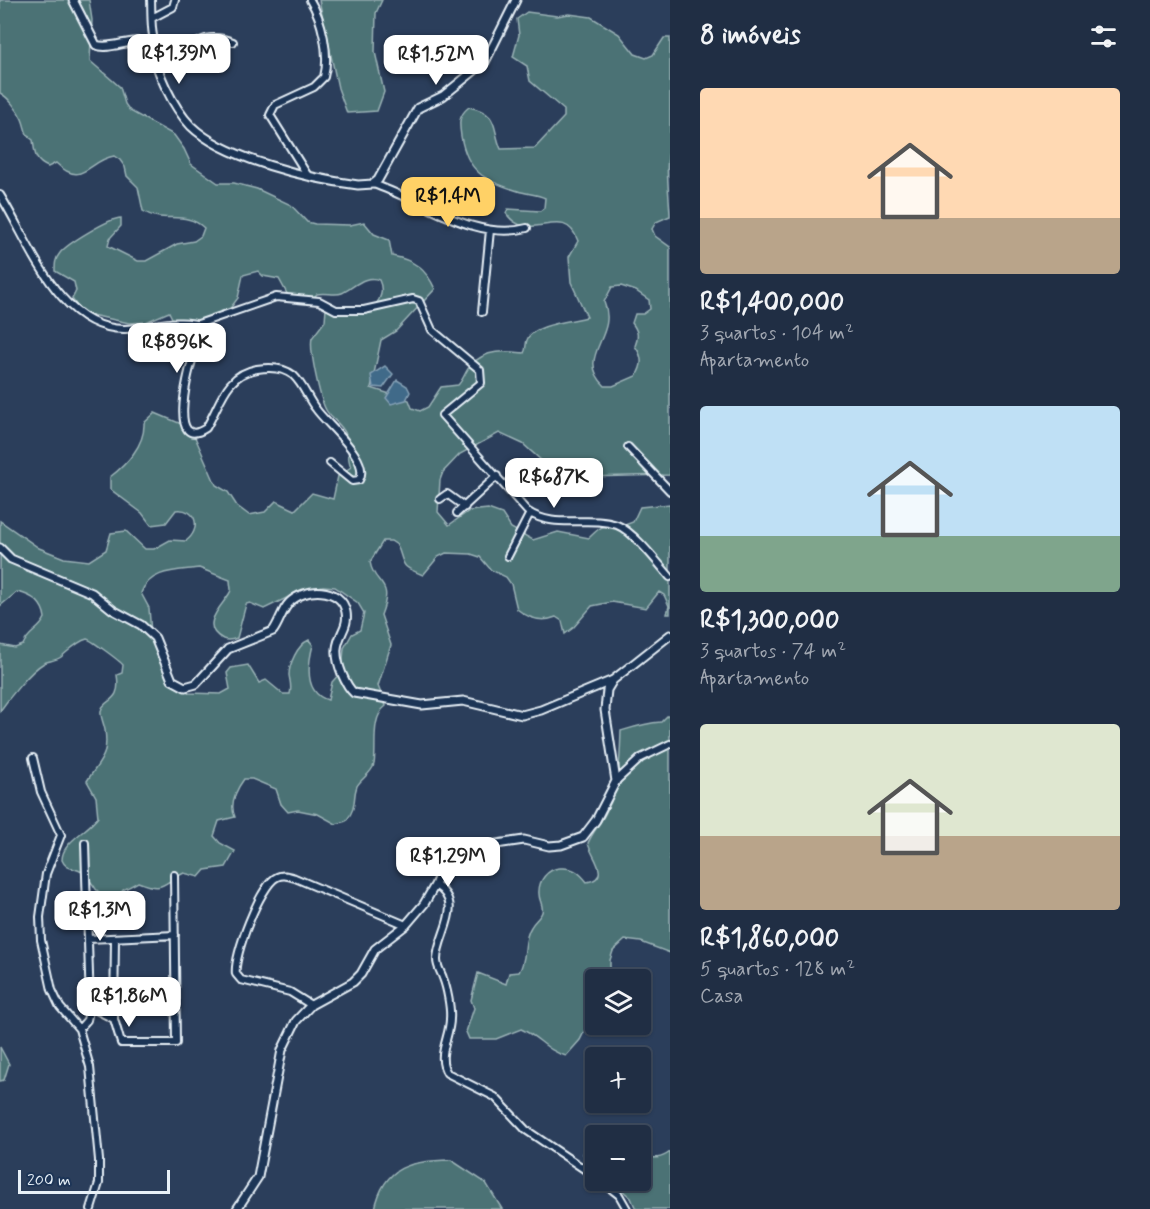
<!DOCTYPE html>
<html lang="pt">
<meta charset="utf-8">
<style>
:root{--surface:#202e44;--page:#2d3a4f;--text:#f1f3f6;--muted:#a2a8b2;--line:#3d4a5d;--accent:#ffd166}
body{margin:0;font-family:Mynerve,sans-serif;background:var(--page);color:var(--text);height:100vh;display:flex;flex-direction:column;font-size:22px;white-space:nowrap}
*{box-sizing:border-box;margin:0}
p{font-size:20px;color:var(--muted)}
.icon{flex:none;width:33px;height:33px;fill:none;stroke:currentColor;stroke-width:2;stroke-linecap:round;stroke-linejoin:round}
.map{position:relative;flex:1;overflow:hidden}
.side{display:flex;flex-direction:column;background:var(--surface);width:480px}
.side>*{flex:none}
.fabs{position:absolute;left:585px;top:969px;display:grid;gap:12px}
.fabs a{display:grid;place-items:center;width:66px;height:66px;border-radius:6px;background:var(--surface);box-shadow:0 2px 4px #0004,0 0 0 2px var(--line);font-size:30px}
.scale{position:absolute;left:18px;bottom:15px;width:152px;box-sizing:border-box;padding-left:6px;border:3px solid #e8f1f8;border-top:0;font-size:16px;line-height:21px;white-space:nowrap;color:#e8f1f8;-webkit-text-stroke:4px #1d3557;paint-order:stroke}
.price{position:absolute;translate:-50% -51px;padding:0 14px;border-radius:12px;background:#fff;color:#222;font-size:20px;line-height:39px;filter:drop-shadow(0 2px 3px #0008)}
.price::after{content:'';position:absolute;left:50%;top:36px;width:18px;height:14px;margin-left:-9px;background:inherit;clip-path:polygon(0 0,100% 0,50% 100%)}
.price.current{background:var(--accent);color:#111}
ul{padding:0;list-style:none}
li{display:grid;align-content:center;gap:12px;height:318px;padding:0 30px}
li span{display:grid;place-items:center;height:186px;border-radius:6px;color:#555}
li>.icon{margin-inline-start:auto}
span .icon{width:108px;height:108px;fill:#fffc;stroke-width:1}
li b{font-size:26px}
h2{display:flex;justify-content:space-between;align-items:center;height:72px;padding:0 30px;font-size:26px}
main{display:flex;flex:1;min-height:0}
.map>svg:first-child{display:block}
</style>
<main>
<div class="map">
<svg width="670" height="1209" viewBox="0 0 670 1209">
<rect width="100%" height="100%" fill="#2b3e5b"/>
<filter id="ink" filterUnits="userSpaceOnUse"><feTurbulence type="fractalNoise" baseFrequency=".0167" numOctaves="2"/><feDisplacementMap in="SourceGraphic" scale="12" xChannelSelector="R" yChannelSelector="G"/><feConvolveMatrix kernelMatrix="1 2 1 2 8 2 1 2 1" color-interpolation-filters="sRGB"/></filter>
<g filter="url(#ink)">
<!-- green -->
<path fill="#4b7275" stroke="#9ab2b6" stroke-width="1.5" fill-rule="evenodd" d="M0 0H89L92 20 90 61 120 87 125 104 130 111 174 135 184 149 191 164 218 183H234L257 189 291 205 307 222 315 224 350 225 364 222 374 234 389 240 392 256C414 260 426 269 435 289L396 331 381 340 371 388 409 400 412 408 420 411 428 407 441 387 458 385C464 379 465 371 471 365 486 349 505 351 524 353 527 348 525 345 527 340 532 324 574 321 587 317L571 282 569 257 578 241C564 201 528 247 506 213L508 209 540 211 544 208 545 198C537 194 527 194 518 191 485 181 467 172 461 136 459 123 458 116 469 107 500 113 492 129 501 149L535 148 564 117V110L530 81 527 66 513 57 519 35 517 19 527 12 557 16 569 14 591 17 619 34 635 54 646 58 653 55 664 38H670V151C664 157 670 203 670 216L656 222 652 229 655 236 670 247V475L586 477 552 470 523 444 499 433 460 454 443 472 440 480 438 512 449 525 469 511 488 509 502 514 511 528 533 540 558 532 589 538C599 528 603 523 617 528L633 522 640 507 670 504V614H667L669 606 664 595 659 592 646 608 612 602 592 606 573 628 565 634 562 621 556 617C541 623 529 619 517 609L511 584 506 577 491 570 480 557 471 554 446 553 438 557 423 575C398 565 406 566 397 545L391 541H383L370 562C374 587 395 579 381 615L391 645 378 686 386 706C370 718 377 747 374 764 373 772 361 779 357 786 352 799 358 806 346 821L336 824 318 814 298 810 288 812 281 804 276 789 252 779H244C236 790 229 804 235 817L219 821 214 836 220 843 235 851 226 867 205 870 199 877 184 873C161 883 166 893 138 882L123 890 115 900C88 891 99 885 82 872 74 867 66 870 62 860 62 842 88 831 98 817L96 797 87 781C100 760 109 757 105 730 104 724 100 716 101 711 103 698 122 704 117 675L122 673 123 665C120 661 90 639 87 639 78 641 67 652 61 657 57 660 49 661 44 663 30 671 9 698 0 711V645L15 648 23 645C28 632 40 630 45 618 43 602 32 595 17 592L0 606V521L39 548 64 558 89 561 106 550 111 533 126 531 145 549H154L170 540 186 541C201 530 198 508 176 510L166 523 151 525 142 513 110 489V477C126 465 145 445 144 423L155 413 191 428 216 485 228 492 237 506 249 515 265 512 276 501 295 510 312 493 333 499 338 476 351 467C346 456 350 445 346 435 343 425 331 419 326 410 320 399 309 350 312 338L325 321 326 308 333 305 365 314C377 305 386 295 379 280 366 274 354 287 342 293 336 296 325 292 317 294L311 300 290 299 279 279 263 276 258 271 243 275 238 298 229 310 187 328 173 320 169 312 146 322 129 323 82 313 72 299 76 291 74 282 55 271C55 264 55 259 60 253 67 244 109 218 121 218V226L110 238 108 246 138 261H146L177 244 194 241 201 236 204 228C186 210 162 224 143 211L138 187 127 176 125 167 120 160 114 156C88 160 83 189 56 163L48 167C34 161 35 153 33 140 24 134 26 128 22 119 18 110 8 97 0 93ZM621 286 636 291 649 300 650 309 643 314H635L632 323C638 331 639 336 635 346 643 357 643 365 636 376L613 386H605C574 356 619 337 604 302L612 287ZM199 568 230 580C230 583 231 588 231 590 229 600 195 625 223 639 228 641 232 640 237 638L246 604 250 603 264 609 303 590 323 586 335 587 358 603 364 613 360 630 352 634 344 648 342 671 332 682 328 700C304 693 308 664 313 645L309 640C297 645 289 665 289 675 290 682 292 686 290 694H283L266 680 259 683 248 665 231 668 227 673 230 689 221 694 189 693C180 684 171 674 165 662 160 650 161 641 151 633L149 608 141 593C150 569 178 571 199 568Z
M319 0H382L376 13 375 52 384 92 377 111 347 113 338 88Z
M667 716H670V953L641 942 625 940 613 951 610 960V979L596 980 595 1010 580 1040 566 1056C547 1051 538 1036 521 1029L496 1039H469L466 1032 474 1008 471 1000 478 973 506 984 509 973 519 972C528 958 522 940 531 927 534 921 540 918 542 912 544 906 539 901 539 894 538 881 547 869 560 868 573 867 579 872 587 882 613 878 590 855 588 843 593 831 602 822 607 810 620 787 620 757 621 731 634 727 646 723 661 722Z
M0 1047 9 1064 4 1080 0 1081Z
M590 1141H595V1168L583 1154 585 1147Z
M670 1152V1209H636L631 1198 612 1181 640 1180 641 1156C653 1158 660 1160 670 1152Z
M451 1160 486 1183 502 1209H375C384 1165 411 1161 451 1160Z"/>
<!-- water -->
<path fill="#416a89" stroke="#84a0b5" stroke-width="1.5" d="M385 366 393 374 383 388 373 387 371 375Z
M397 380 407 386 410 392 406 400 391 404 386 398Z"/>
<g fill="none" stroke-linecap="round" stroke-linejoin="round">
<defs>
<path id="minor" d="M151 0C152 18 149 45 164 57 187 63 193 26 233 42
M152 18 173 7 175 0
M308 176 270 115 275 105 314 87 324 77C330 55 322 19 310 0
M373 184C421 200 475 242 527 228
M0 195C30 243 59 330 125 329 148 328 180 317 202 326 204 330 204 329 203 335 201 344 195 352 192 361 187 376 169 452 206 428 221 404 224 375 257 369 269 367 283 367 293 375 303 384 308 399 316 409 327 425 372 460 359 480L352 481 330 463
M482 312 490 230
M198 324 276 297 319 301 336 310H364L413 299 419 301 432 330 480 370 481 383 442 415 527 511C554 530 588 515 617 525 633 531 658 563 670 577
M628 447 670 491
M440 499 447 494 465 507
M457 513 497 476
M508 556 530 513
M33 758 41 792 61 835 46 874 40 917 41 940 52 990 60 1007 79 1029 90 1067 99 1160V1183L91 1209
M616 781 641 758 670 744
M435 885C467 904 437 934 437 960 437 967 441 972 443 978 447 988 451 1008 450 1019 450 1037 436 1056 447 1073L495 1097 526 1130 596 1177
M88 939 175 935
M311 1005 290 992 241 980 236 974C233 957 260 885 277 877 283 874 288 876 295 878L406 925
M90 1007 114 1019 121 1043H176L174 875
M114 1019 115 938
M79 1029 87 1020 90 1007 85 843
M600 1180 619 1195 627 1209"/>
<path id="tertiary" d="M73 0 96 45C112 51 135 35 149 45 159 73 170 104 191 126 225 159 311 179 358 185L373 184 378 180 418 108 443 96 485 62 516 0
M0 548 11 559 92 593 113 610 141 625 155 638 172 680 185 687 196 684 228 649 273 631C279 623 282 610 289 603 304 587 341 586 346 612 350 634 327 637 342 674 345 681 348 688 354 693L422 705 463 701 522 715 541 710 613 680
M237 1209 258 1177 282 1050 296 1021 311 1005 353 982 361 974 375 949 406 925 424 904 435 885 446 859 452 854 462 849 524 840 549 846 561 845 583 837 596 820 616 781 605 710 607 690 613 680 670 635"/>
</defs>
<!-- minor casing -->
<use href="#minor" stroke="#e8f1f8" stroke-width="10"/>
<!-- tertiary casing -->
<use href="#tertiary" stroke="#e8f1f8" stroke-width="11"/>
<!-- minor -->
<use href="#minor" stroke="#1d3557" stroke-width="6"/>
<!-- tertiary -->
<use href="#tertiary" stroke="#1d3557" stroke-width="7"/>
</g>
</g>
</svg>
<div class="fabs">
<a><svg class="icon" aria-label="layers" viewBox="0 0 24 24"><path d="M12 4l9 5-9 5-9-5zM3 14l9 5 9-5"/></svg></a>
<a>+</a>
<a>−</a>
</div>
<div class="scale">200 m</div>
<b class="price" style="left:179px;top:85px">R$1.39M</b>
<b class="price" style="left:436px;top:86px">R$1.52M</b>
<b class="price current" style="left:448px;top:228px">R$1.4M</b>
<b class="price" style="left:177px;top:374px">R$896K</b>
<b class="price" style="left:554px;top:509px">R$687K</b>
<b class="price" style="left:448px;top:888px">R$1.29M</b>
<b class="price" style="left:100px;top:942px">R$1.3M</b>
<b class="price" style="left:129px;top:1028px">R$1.86M</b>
</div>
<section class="side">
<h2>8 imóveis<svg class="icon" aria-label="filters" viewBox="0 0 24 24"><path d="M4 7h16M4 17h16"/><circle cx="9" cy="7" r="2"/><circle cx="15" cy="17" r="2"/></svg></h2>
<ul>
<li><span style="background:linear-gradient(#ffd9b3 70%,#b9a48a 0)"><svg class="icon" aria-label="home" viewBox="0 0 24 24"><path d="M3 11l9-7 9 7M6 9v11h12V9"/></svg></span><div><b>R$1,400,000</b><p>3 quartos · 104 m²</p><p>Apartamento</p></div></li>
<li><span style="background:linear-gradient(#bfe0f5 70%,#7fa58c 0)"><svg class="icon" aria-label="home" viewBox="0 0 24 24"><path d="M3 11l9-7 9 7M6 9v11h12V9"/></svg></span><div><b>R$1,300,000</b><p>3 quartos · 74 m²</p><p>Apartamento</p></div></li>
<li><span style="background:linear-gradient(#dfe7d0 60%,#b9a48a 0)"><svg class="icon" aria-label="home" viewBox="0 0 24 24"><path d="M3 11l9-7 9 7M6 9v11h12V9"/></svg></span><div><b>R$1,860,000</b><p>5 quartos · 128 m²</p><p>Casa</p></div></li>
</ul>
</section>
</main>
